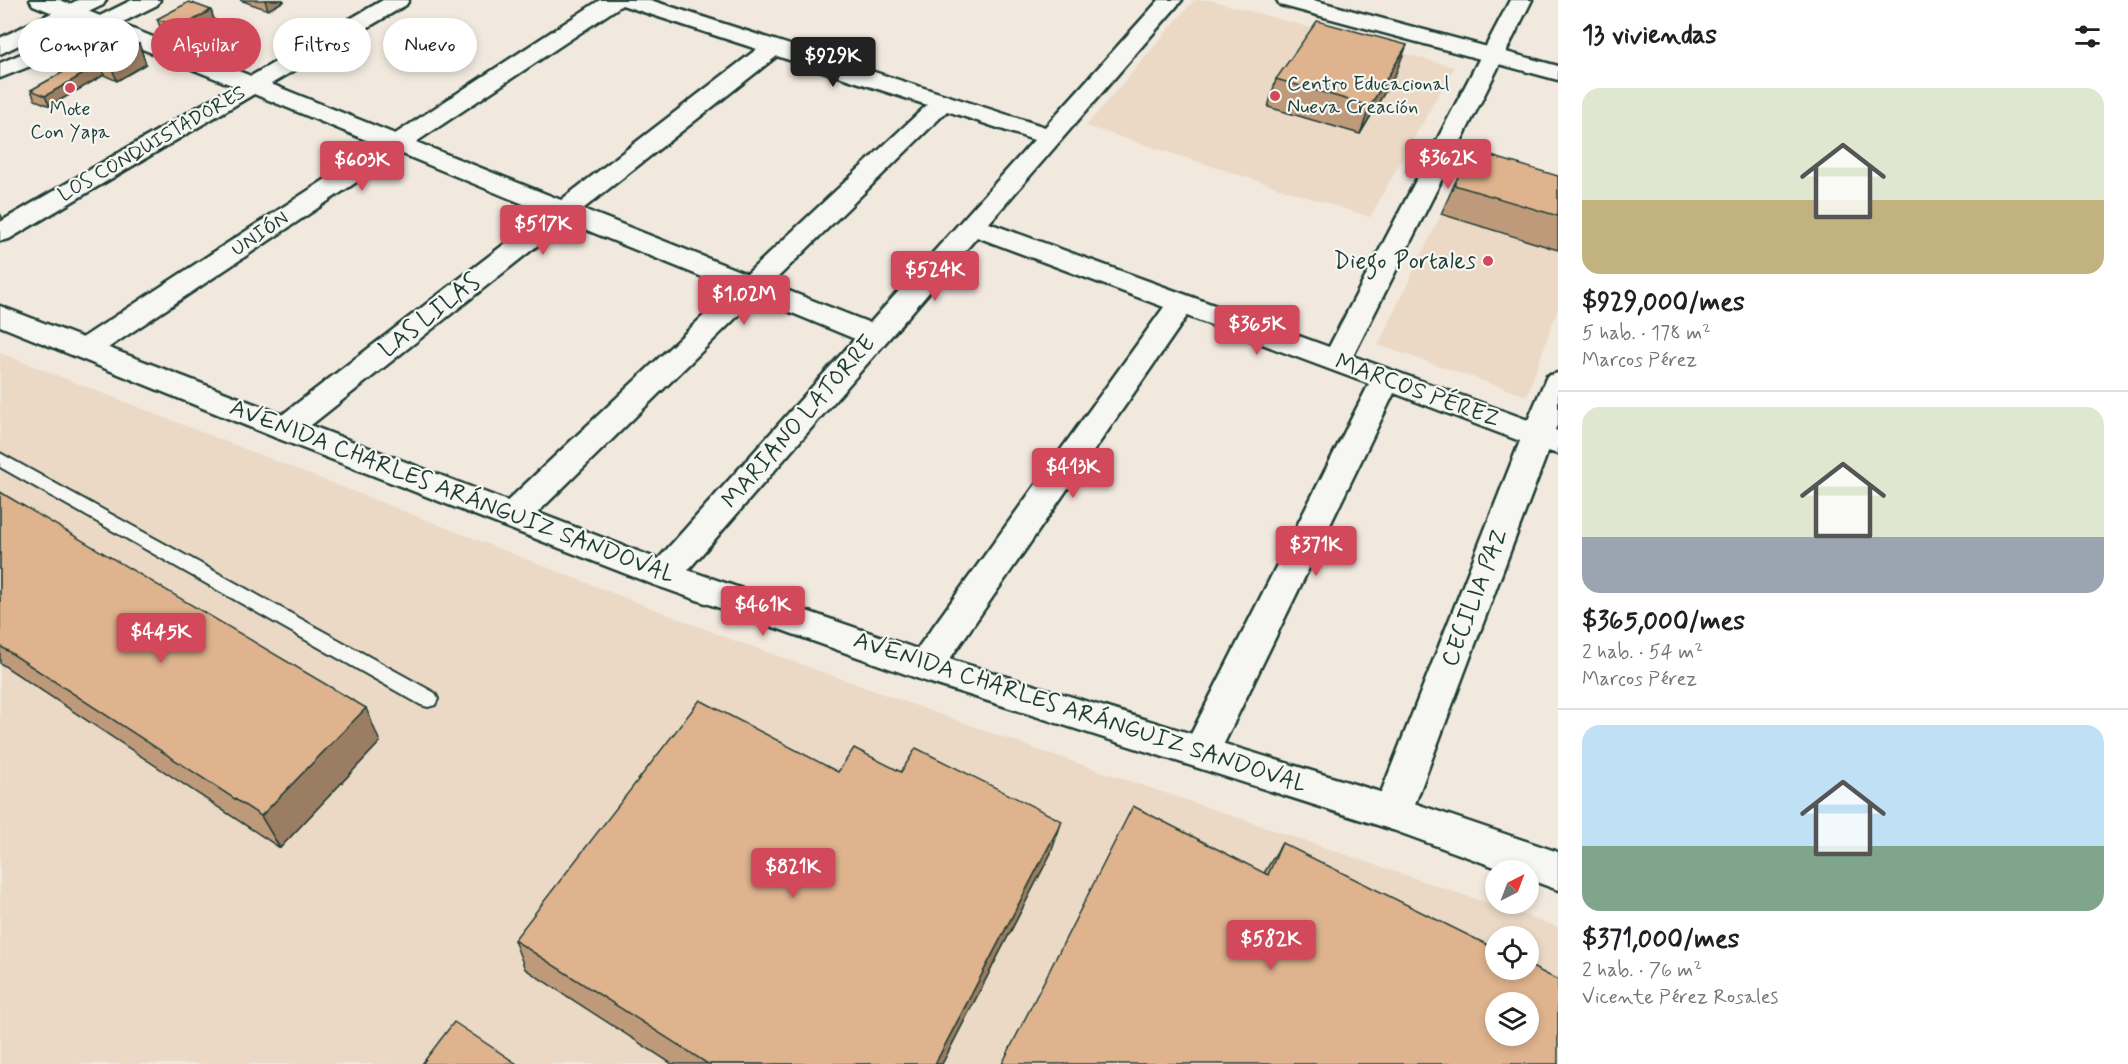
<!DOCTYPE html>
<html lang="es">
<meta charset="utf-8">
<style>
:root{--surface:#fff;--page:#f2f2f2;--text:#202124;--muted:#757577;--line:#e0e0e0;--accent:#d1495b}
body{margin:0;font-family:Mynerve,sans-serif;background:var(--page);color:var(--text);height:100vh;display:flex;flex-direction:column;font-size:22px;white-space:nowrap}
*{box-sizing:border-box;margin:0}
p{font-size:20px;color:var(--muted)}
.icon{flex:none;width:33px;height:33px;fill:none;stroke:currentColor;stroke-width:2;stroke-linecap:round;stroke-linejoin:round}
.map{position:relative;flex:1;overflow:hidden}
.panel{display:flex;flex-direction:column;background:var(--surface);width:570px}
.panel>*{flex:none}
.guide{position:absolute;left:18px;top:18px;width:570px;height:54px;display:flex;gap:12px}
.needle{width:39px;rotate:42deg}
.tools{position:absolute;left:1485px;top:860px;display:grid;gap:12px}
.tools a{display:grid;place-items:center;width:54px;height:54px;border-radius:50%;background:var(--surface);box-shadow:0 3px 9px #0003;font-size:30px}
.price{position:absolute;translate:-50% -51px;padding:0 14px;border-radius:6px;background:var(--accent);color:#fff;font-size:20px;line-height:39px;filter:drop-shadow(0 2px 3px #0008)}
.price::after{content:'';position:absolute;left:50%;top:36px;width:18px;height:14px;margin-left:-9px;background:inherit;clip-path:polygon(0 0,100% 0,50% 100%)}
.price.current{background:#222;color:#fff}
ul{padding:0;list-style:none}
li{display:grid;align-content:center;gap:12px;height:318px;padding:0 24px}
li+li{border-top:2px solid var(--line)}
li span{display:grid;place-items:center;height:186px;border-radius:18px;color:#555}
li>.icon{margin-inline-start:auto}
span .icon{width:108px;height:108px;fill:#fffc;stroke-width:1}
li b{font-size:26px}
h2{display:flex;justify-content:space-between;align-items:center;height:72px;padding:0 24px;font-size:26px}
.pill{padding:0 21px;border-radius:27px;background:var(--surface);box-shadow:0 3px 9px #0003;font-size:21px;line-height:54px}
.pill.current{background:var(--accent);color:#fff}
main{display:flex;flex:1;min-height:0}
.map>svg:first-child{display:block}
</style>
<main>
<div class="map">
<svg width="1558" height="1064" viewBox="0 0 1558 1064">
<rect width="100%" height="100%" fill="#f1e9de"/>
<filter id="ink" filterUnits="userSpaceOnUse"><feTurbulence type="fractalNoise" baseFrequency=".0167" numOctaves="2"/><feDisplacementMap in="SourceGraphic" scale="12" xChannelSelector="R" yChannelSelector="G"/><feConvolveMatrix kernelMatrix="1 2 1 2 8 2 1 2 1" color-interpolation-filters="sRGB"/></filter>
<g filter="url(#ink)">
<!-- built -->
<path fill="#ebd9c6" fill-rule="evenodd" d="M1194 0H1210L1454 67 1370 217 1086 126Z
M1458 179 1558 209V308L1527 396 1378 345Z
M0 353 728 638 1036 749 1558 927V1064H0ZM1496 936H1528V969H1496ZM1496 1002H1528V1035H1496Z"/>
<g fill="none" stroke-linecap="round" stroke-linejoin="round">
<defs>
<path id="service" d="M0 453 435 693 438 699 435 705 428 707 421 705 0 467Z"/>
<path id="minor" d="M30 0H60L251 76 383 0H409L406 5 271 84 395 134 600 0H650L1045 127 1159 0H1182L989 223 1329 347 1510 0H1532L1353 356 1528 420 1547 376 1558 373V423L1555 430 1558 431V454L1548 451 1407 825 1393 830 1379 825 1373 813 1520 441 1394 393 1214 764 1201 768 1188 764 1182 752 1369 384 1187 316 938 676 925 681 912 676 907 666 912 656 1164 307 977 237 676 584 664 588 652 584 647 575 652 566 855 339 756 298 525 525 513 528 501 525 497 516 501 507 732 289 567 222 296 437 285 440 274 437 270 429 274 421 545 213 400 153 96 356 86 359 76 356 71 349 76 342 378 145 254 94 9 239 0 241V222L234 86 33 5ZM622 5 757 49 561 200 416 142ZM777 56 927 105 747 274 583 209ZM947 111 1034 140 870 323 771 284Z"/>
<path id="tertiary" d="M1277 0H1313L1558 66V80L1280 5Z
M0 306 676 566 926 652 1393 796 1558 852V890L1528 879V870H1503L1393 830 925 681 652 584 274 437 0 326Z"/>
<path id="primary" d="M78 0H106L103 5 0 54V38Z
M132 0H160L157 5 51 58 0 78V63L35 48Z"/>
</defs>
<!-- service casing -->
<use href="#service" stroke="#1f3d34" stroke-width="4"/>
<!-- minor casing -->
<use href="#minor" stroke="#1f3d34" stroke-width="5"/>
<!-- tertiary casing -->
<use href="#tertiary" stroke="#1f3d34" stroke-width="5"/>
<!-- primary casing -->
<use href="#primary" stroke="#1f3d34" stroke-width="5"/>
<!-- service -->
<use href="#service" fill="#f6f6f2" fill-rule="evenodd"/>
<!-- minor -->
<use href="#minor" fill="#f6f6f2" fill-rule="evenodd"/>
<!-- tertiary -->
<use href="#tertiary" fill="#f6f6f2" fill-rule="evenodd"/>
<!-- primary -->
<use href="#primary" fill="#f6f6f2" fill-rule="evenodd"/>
</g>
<!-- wall -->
<path fill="#bf9a7a" stroke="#1f3d34" stroke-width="1.5" d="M240 0H283L284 1 268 10Z
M211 10 214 20 183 37 161 29 157 19Z
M139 44 146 64 117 81 104 75 50 106 35 100 31 90 81 62 75 48Z
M1396 73 1360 134 1268 107 1276 79Z
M1558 176V250L1441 214 1454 185Z
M0 492 380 742 280 848 0 663Z
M838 772 1051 853 942 1064H672L525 969 514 940Z
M1282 843 1558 1064 1264 873Z"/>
<!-- shaded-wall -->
<path fill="#9b7d63" stroke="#1f3d34" stroke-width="1.5" d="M265 0H283L284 1 268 10Z
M211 10 214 20 183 37 180 28Z
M139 44 146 64 117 81 109 61Z
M1407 45 1396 73 1360 134 1370 106Z
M99 65 104 75 50 106 45 96Z
M0 213 3 219 0 221Z
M366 708 380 742 280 848 261 816Z
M1062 821 1051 853 942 1064H935Z"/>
<!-- building -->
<path fill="#deb38e" stroke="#1f3d34" stroke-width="1.5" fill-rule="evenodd" d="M189 2 211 10 180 28 157 19Z
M1317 21 1407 45 1370 106 1276 79Z
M106 32 139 44 109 61 75 48Z
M85 60 99 65 45 96 31 90Z
M1471 150 1558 176V216L1454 185Z
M0 492 366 708 261 816 0 646Z
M700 700 838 772 854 748 901 772 916 748 1062 821 935 1064H708L514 940Z
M1133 806 1268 875 1282 843 1496 949V969H1528V965L1558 980V1064H1002ZM1496 1002H1528V1035H1496Z
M454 1022 517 1064H422Z"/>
</g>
<!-- markers -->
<g fill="#d1495b" stroke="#f6f6f2" stroke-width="2">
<circle cx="70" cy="88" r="6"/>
<circle cx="1275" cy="96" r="6"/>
<circle cx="1488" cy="261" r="6"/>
</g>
<g text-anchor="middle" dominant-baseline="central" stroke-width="4.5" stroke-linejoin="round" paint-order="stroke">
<!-- far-poi labels -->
<g font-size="20" fill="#1f3d34" stroke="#f6f6f2" text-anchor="start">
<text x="1287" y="84">Centro Educacional<tspan x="1287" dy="23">Nueva Creación</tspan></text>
<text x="70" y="109" text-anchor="middle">Mote<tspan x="70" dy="23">Con Yapa</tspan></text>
</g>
<!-- far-street labels -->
<g font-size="20" fill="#1f3d34" stroke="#f6f6f2">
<text transform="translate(152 144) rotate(-30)">LOS CONQUISTADORES</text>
<text transform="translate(260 234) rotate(-34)">UNIÓN</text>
</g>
<!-- poi labels -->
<g font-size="24" fill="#1f3d34" stroke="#f6f6f2" text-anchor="end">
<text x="1476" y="261">Diego Portales</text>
</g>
<!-- street labels -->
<g font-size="24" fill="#1f3d34" stroke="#f6f6f2">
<text transform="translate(430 316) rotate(-38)">LAS LILAS</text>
<text transform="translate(1417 391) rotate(20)">MARCOS PÉREZ</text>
<text transform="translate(799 422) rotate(-49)">MARIANO LATORRE</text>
<text transform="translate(452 492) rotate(21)">AVENIDA CHARLES ARÁNGUIZ SANDOVAL</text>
<text transform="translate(1475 598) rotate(-69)">CECILIA PAZ</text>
<text transform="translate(1080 713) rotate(18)">AVENIDA CHARLES ARÁNGUIZ SANDOVAL</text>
</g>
</g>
</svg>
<div class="tools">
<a><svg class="needle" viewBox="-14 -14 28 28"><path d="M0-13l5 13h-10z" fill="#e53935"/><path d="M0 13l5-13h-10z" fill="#757577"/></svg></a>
<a><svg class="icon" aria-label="locate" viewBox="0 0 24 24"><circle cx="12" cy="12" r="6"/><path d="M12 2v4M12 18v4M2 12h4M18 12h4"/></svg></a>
<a><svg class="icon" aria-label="layers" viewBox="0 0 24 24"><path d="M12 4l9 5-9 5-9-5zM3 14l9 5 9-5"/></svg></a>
</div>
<b class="price current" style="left:833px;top:88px">$929K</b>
<b class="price" style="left:1448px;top:190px">$362K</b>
<b class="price" style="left:362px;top:192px">$603K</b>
<b class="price" style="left:543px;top:256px">$517K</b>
<b class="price" style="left:935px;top:302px">$524K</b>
<b class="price" style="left:744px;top:326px">$1.02M</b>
<b class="price" style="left:1257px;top:356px">$365K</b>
<b class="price" style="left:1073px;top:499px">$413K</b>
<b class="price" style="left:1316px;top:577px">$371K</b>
<b class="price" style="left:763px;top:637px">$461K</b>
<b class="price" style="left:161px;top:664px">$445K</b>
<b class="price" style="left:793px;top:899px">$821K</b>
<b class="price" style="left:1271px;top:971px">$582K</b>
<div class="guide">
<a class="pill">Comprar</a>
<a class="pill current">Alquilar</a>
<a class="pill">Filtros</a>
<a class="pill">Nuevo</a>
</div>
</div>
<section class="panel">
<h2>13 viviendas<svg class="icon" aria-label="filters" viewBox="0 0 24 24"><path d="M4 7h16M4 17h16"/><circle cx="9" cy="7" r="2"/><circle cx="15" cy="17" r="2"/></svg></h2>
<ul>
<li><span style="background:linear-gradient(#dfe7d0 60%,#c2b280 0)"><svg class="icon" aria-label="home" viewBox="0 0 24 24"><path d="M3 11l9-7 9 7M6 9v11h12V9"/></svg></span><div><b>$929,000/mes</b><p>5 hab. · 178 m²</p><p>Marcos Pérez</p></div></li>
<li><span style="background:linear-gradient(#dfe7d0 70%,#9aa5b1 0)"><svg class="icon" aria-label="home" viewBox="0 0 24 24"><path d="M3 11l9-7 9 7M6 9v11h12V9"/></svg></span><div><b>$365,000/mes</b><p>2 hab. · 54 m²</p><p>Marcos Pérez</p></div></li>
<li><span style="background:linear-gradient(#bfe0f5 65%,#7fa58c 0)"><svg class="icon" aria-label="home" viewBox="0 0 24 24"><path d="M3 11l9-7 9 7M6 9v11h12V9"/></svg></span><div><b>$371,000/mes</b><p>2 hab. · 76 m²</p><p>Vicente Pérez Rosales</p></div></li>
</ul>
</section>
</main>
